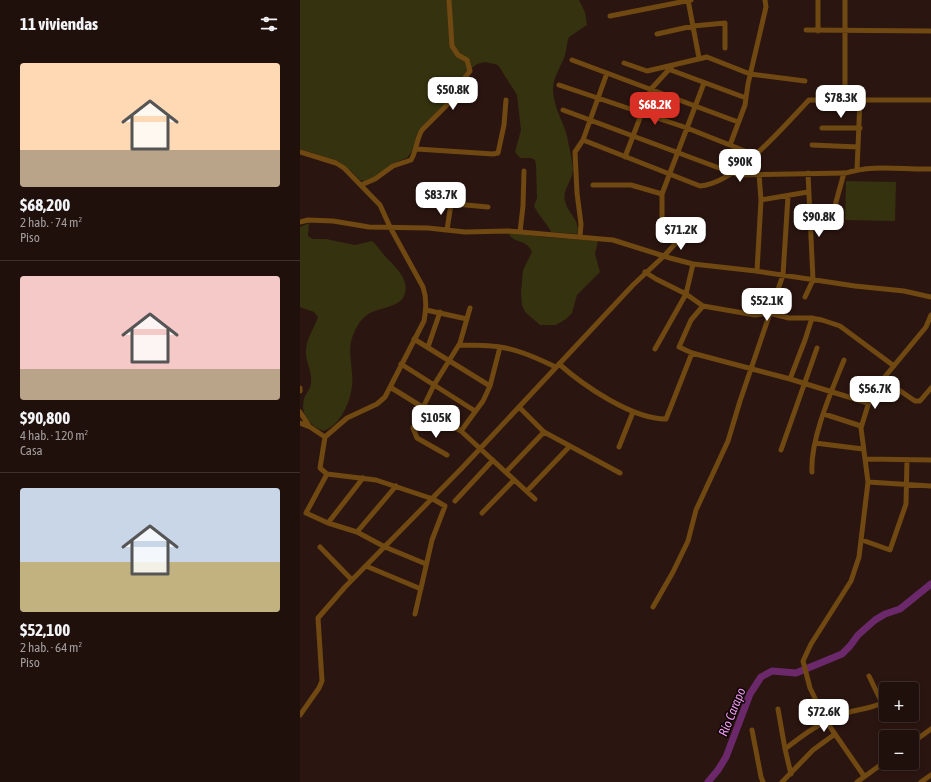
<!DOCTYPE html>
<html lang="es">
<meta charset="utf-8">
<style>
:root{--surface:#20100c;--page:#2d1e1a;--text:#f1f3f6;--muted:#a29d9d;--line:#3d302d;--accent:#d93025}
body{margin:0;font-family:"Asap Condensed",sans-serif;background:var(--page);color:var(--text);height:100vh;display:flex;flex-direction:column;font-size:15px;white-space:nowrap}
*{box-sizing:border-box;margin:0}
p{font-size:13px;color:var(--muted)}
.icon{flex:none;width:22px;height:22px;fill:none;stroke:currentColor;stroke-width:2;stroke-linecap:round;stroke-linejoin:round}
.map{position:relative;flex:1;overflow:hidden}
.details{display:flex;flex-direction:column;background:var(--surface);width:300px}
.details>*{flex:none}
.tools{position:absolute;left:579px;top:682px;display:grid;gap:8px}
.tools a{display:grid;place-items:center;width:40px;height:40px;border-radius:4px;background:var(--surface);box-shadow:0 2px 6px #0003,0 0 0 1px var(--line);font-size:20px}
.price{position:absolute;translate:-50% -34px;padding:0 9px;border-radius:8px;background:#fff;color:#222;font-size:13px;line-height:26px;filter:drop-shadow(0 1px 2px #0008)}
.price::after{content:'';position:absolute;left:50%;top:24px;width:12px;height:9px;margin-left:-6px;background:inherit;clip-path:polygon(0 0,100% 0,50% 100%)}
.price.active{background:var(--accent);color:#fff}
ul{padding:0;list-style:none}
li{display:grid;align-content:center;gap:8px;height:212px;padding:0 20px}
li+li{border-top:1px solid var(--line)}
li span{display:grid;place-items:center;height:124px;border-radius:4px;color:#555}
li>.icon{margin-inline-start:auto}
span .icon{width:72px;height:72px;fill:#fffc;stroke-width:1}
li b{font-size:17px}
h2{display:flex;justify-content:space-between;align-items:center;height:48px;padding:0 20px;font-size:17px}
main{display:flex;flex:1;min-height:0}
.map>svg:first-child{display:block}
</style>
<main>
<section class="details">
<h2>11 viviendas<svg class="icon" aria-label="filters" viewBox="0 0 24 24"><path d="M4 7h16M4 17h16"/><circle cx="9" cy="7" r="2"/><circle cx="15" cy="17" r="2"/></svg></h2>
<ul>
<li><span style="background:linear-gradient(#ffd9b3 70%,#b9a48a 0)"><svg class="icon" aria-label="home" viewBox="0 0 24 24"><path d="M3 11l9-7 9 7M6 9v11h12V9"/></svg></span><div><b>$68,200</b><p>2 hab. · 74 m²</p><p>Piso</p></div></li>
<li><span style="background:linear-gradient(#f6c9c9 75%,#b9a48a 0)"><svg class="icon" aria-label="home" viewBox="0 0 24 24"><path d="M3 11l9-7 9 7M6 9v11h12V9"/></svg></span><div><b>$90,800</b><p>4 hab. · 120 m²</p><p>Casa</p></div></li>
<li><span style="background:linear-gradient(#c9d6e8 60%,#c2b280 0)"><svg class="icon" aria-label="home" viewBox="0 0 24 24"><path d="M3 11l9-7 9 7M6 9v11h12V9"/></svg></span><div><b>$52,100</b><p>2 hab. · 64 m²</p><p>Piso</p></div></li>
</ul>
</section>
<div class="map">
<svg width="631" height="782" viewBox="0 0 631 782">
<rect width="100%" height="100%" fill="#2b1510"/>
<!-- green -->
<path fill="#35320f" d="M0 0H279L285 12 287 25 269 37C266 44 267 51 264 58 260 68 253 78 253 89 253 106 263 121 267 136 269 147 272 158 273 169 273 181 262 189 265 201 268 214 281 220 277 234L251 232C246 222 239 216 234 206L237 198 236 165 235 160 231 158H220L215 152 221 130 217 95 198 65 185 62 177 64 168 71 154 86 147 102 121 129 117 134 113 150 107 158 94 163 75 177 64 181 60 180 50 170 38 161 0 149Z
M546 181 596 182 595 221 545 220Z
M9 223 8 236 13 239H26L55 245 72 241C77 245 80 250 84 255 93 265 109 277 105 293 102 308 78 307 67 315 60 320 55 329 52 338 47 354 54 369 52 386 50 403 41 424 24 431 9 426 0 415 4 399 6 392 11 389 11 382 12 372 7 364 6 355 5 340 13 331 18 317L14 312 0 307V227Z
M208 233 244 237 298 241 295 254 300 272 277 295 272 313 266 319 256 325H240L225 312 222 305 221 293 223 270 232 252C226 238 215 245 208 233Z"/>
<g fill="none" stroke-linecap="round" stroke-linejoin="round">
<!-- river -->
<path stroke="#6b296b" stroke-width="7" d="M408 782 418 770 426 757 450 694 461 677 472 671 496 673 542 654 550 646 558 635 575 620 585 614 600 609 631 584"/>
<!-- minor -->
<path stroke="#6f4812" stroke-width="5" d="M388 0 399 58
M545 0V99
M310 16 391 0
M506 30 631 31
M518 31V0
M357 34 393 26 425 23V48
M272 60 438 122
M324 63 347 71 373 65
M368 69 446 98
M259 85 387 128 455 155
M263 110 438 175 546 173C573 164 603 170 631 169
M522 128H560
M283 140 400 186C437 183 484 126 509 100H631
M430 145 445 105 448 84 466 7 465 0
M512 145 558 147 560 99
M117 149 193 154 198 153 204 125 206 100
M0 152 36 163 44 168 80 205 90 227 123 287C127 299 126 309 124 321L85 397 77 404 47 418 25 437 20 468 27 474 76 480 133 499 145 506 132 540 115 614
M325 157 351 89 373 65 407 57 450 74 505 81
M557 169 558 147
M61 185 75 179 93 166 111 160C117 150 116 140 122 130L148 104 157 88 170 71 167 60 158 55 152 46 149 0
M293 185H331L362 194
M461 200 508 192
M122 201 188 207
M531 220 544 173
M0 222 8 220 33 221 69 227 128 228 165 232 208 231 313 240 370 258 393 264 456 271 555 286 604 291 631 297
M147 230 151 204
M220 232 223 206 224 171
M280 237 281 224 277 193 275 152 283 140 307 73
M362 237V194L404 83
M457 271 461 200 459 174
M345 272 356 279 386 294 403 306 455 315 469 313 489 318H511L522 320 540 326 594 366
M505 297 513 280 508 173
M403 306 391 320 379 347 392 353 490 379 568 403
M126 310 167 319
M114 339 190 386
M159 345C173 345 187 345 200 347 220 350 238 359 256 367
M128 347 140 312
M355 349 386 294 393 264
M101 364 175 411
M259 364C284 386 332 419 366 419L392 353
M490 379 505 340 512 318
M583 379 615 401H620L631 388
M90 387 161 431 235 499
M0 388V391
M219 407 244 432 320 473
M0 412 9 426
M524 414 561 426
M0 423 10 427 25 437
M161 431 183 401 190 386 200 347
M515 443 563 449
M319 447 333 412
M481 450 517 348
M147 455 117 438 113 428 134 385 160 343 170 308
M565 459 631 460
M206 472 244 432
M512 472C510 439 532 390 544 360
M27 474 6 513 28 523 57 532 85 547 126 564
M568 482 631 486
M227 491 269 447
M155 501 193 460
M182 513 214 480
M28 523 63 478
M57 532 96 486
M562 540 590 550 606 504 607 460
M20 547 52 580
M66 566 121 589
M353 607 373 572 388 541 396 510 428 441 440 401 483 275 488 196
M478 709 485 749 491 774
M0 715 19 688 22 681 18 618 45 587 162 468 333 285 364 256 385 233
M452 730 461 777 463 782
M612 743 631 729
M485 749C503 735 523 720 546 713 558 709 570 709 582 703L569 676
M564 776 526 721 510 688 503 661 511 644 551 581 559 557 568 482 561 428 568 405 573 394 583 379 626 327 631 315
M482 782 513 750 535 734
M557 782 586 761
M621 782 631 775"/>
</g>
<g text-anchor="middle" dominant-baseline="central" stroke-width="3" stroke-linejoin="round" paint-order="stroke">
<!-- water labels -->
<g font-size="13" font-style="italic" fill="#f598f3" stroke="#0d0503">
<text transform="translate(432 712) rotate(-68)">Río Carapo</text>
</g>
</g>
</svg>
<div class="tools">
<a>+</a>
<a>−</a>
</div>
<b class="price" style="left:153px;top:111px">$50.8K</b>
<b class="price" style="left:541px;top:119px">$78.3K</b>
<b class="price active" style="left:355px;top:126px">$68.2K</b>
<b class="price" style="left:440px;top:183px">$90K</b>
<b class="price" style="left:141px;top:216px">$83.7K</b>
<b class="price" style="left:519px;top:238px">$90.8K</b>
<b class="price" style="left:381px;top:251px">$71.2K</b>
<b class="price" style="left:467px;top:322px">$52.1K</b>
<b class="price" style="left:575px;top:410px">$56.7K</b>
<b class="price" style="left:136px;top:439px">$105K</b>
<b class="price" style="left:524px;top:733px">$72.6K</b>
</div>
</main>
